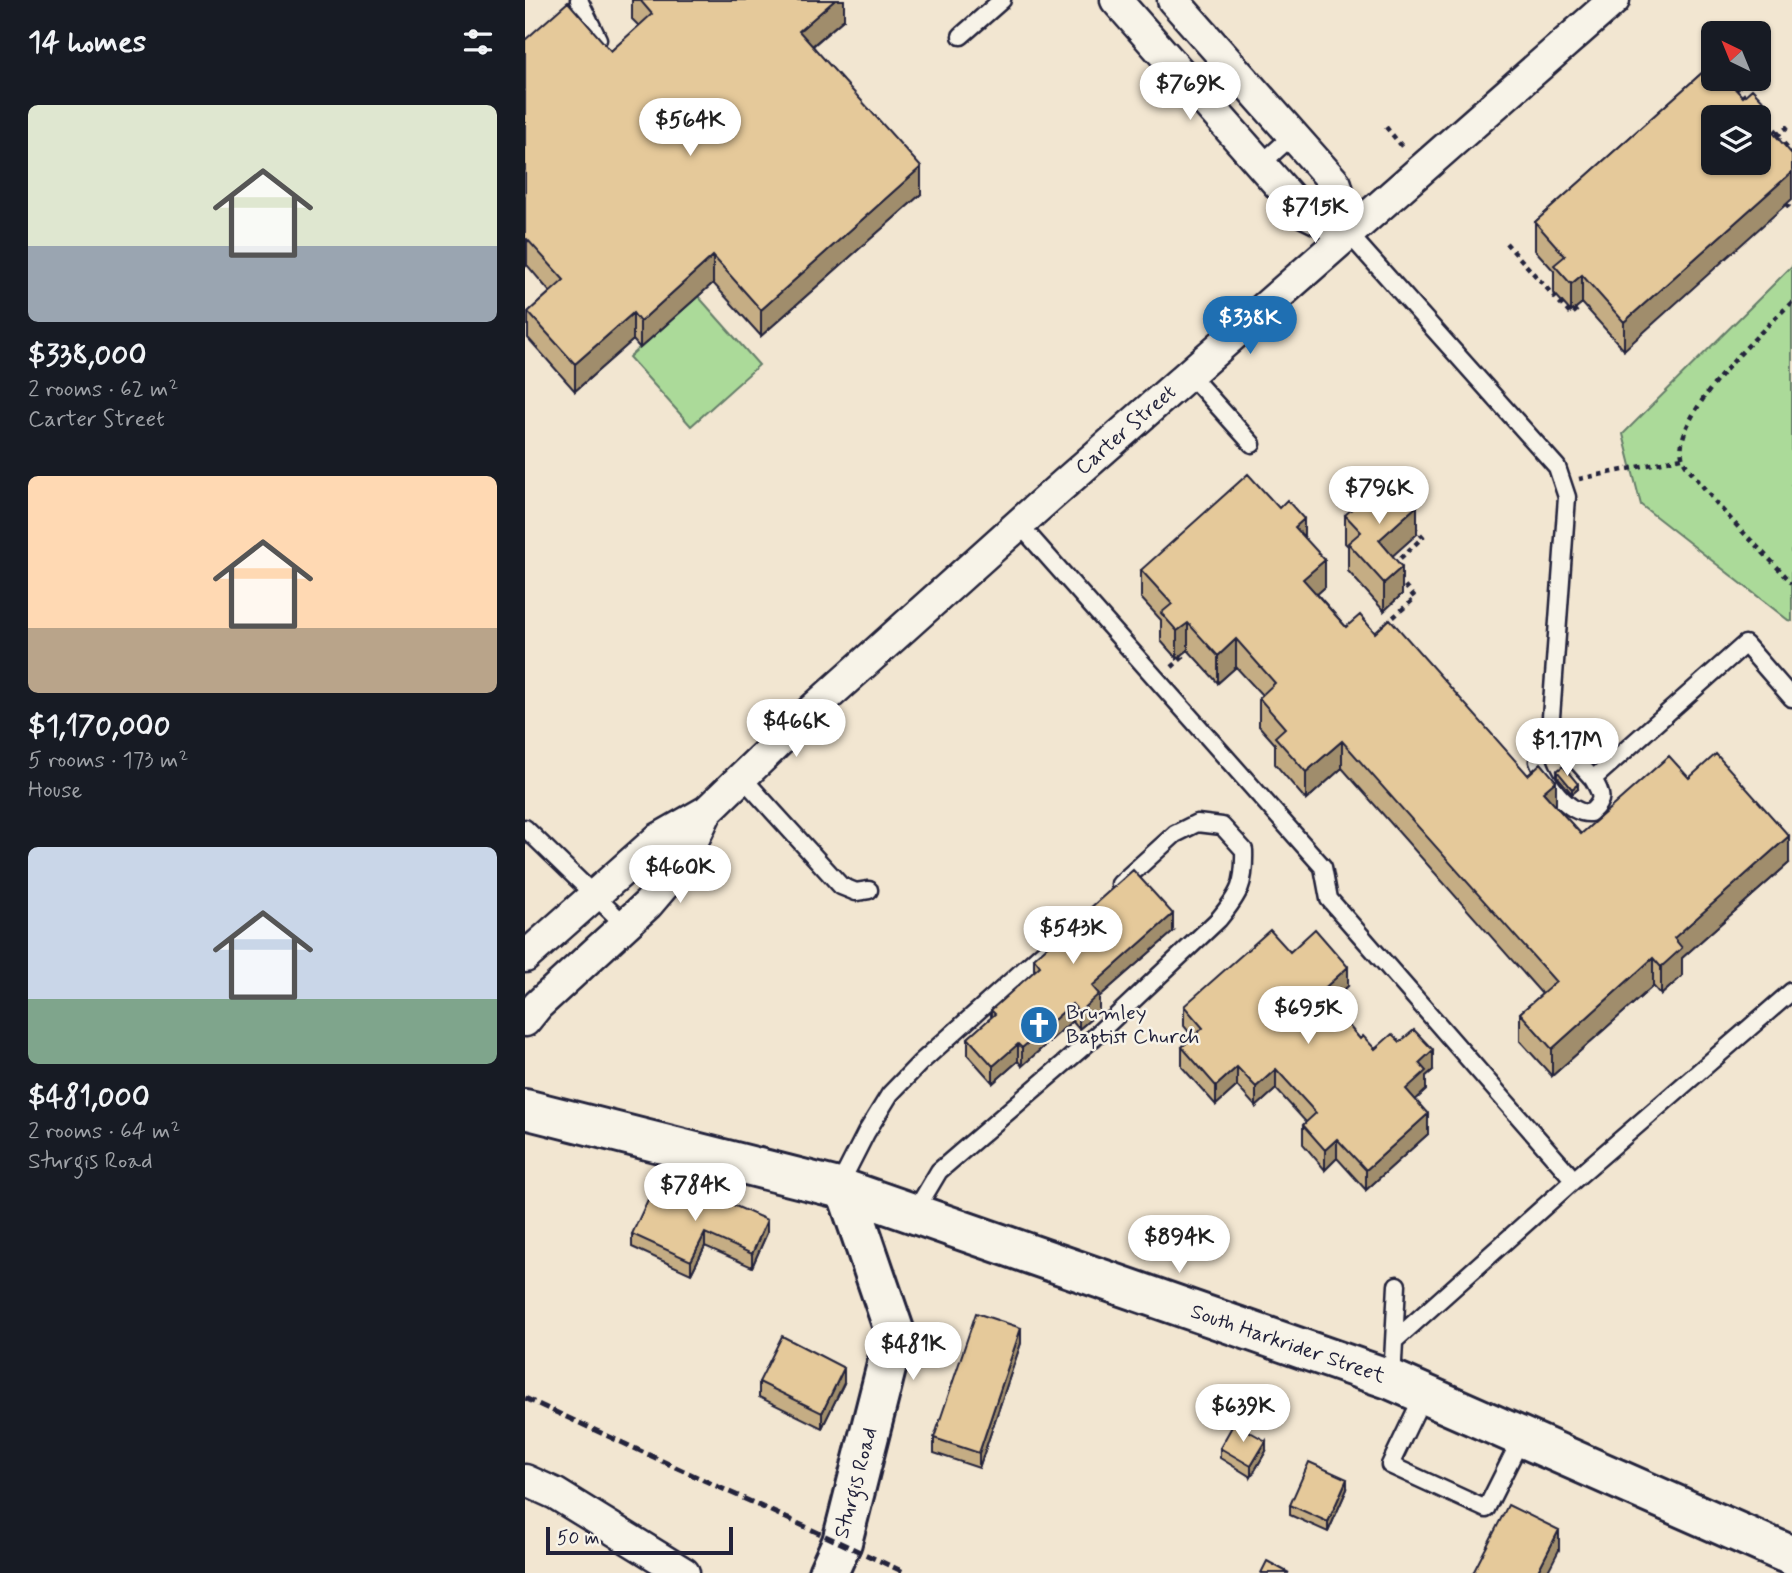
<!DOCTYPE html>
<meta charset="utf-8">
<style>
:root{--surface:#171b24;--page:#242831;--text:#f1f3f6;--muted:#9ea1a6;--accent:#1f6fb2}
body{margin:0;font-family:Mynerve,sans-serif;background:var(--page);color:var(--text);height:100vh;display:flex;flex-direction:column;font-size:26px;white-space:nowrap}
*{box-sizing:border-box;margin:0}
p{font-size:23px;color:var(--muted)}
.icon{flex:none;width:38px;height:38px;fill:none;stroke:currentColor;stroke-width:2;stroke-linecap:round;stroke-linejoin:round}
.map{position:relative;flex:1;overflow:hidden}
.details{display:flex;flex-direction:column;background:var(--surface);width:525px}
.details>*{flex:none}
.needle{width:46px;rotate:317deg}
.tools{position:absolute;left:1176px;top:21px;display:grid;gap:14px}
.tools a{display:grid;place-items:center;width:70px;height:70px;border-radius:10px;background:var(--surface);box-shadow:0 2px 5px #0004;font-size:35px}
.scale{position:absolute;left:21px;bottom:18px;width:187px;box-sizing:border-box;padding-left:7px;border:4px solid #22223b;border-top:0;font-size:19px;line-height:24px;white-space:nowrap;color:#22223b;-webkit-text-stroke:5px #f7f3e8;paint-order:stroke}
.price{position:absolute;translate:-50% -60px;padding:0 16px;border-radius:24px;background:#fff;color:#222;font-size:23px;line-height:46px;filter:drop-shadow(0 2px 4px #0008)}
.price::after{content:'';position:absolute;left:50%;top:42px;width:21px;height:16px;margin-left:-10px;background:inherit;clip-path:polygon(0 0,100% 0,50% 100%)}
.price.selected{background:var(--accent);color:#fff}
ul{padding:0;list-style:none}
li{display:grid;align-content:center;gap:14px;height:371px;padding:0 28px}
li span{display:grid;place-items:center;height:217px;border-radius:10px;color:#555}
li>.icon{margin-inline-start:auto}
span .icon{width:126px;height:126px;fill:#fffc;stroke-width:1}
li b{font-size:30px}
h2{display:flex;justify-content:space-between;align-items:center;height:84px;padding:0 28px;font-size:30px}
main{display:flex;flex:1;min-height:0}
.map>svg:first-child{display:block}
</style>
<main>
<section class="details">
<h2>14 homes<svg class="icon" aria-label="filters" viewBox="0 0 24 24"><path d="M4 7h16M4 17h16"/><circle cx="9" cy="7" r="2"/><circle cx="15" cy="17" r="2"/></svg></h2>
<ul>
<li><span style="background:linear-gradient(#dfe7d0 65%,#9aa5b1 0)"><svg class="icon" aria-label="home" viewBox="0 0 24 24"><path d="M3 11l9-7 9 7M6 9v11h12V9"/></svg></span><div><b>$338,000</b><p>2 rooms · 62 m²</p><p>Carter Street</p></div></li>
<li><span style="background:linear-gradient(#ffd9b3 70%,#b9a48a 0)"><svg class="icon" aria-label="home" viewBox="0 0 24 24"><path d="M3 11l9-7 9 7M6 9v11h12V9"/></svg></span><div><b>$1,170,000</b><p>5 rooms · 173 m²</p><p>House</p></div></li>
<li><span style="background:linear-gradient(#c9d6e8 70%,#7fa58c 0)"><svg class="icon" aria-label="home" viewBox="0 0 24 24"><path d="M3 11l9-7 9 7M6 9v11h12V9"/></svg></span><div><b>$481,000</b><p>2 rooms · 64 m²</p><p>Sturgis Road</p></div></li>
</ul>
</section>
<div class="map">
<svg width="1267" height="1573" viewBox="0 0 1267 1573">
<rect width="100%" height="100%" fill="#f2e6d1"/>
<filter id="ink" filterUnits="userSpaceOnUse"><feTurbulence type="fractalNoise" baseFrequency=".0143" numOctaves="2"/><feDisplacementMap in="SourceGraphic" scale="14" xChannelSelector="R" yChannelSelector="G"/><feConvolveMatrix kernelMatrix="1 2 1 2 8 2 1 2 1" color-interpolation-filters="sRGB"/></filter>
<g filter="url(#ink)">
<!-- green -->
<path fill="#abda99" stroke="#667e6a" stroke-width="2" d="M1267 266V621L1263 620 1116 505 1098 434Z
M172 295 234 365 166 426 104 357Z"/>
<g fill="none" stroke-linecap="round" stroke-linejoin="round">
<defs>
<path id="lane" d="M54 0 73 39
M436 36 477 0
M736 164 767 136
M824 234 1032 467 1042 497 1025 731 1068 779 1220 644 1267 698
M665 375 727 444
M494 524 798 867 804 899 1049 1180
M1025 731 1013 761C1020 781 1042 814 1065 813 1080 800 1077 795 1068 779
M216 776 316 886 331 892 344 890
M0 828 100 925
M313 1188 341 1133 365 1094 395 1063 523 948
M389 1213 414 1171 565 1041 694 919C715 893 720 884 719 850L697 826 672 823 650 834 595 884
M869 1341 1049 1180 1267 991
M867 1380 872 1285
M899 1394 865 1465 961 1509 997 1437"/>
<path id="street" d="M591 0 777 211 824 234
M648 0 811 184 824 234
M0 957 133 839 182 811 276 720 513 507 1089 0
M0 1021 13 1005 123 904 157 864 182 811
M0 1480 31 1494 159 1573"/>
<path id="secondary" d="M0 1109 321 1190 867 1380 1267 1556
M303 1573 317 1542 370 1333 321 1190"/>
</defs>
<!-- lane casing -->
<use href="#lane" stroke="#22223b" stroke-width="21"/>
<!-- street casing -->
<use href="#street" stroke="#22223b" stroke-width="35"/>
<!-- secondary casing -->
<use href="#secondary" stroke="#22223b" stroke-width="44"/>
<!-- path -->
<path stroke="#22223b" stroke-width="4.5" stroke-dasharray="5 5" stroke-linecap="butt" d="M1187 61 1188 62
M1204 79 1223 100
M1243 122 1254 134
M861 127 880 150
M1252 136 1267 123
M1252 136 1267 152
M1261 204 1263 206 1267 202
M981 243 1046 315 1053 309 1051 307
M1267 302C1239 329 1143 418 1158 459 1160 465 1166 471 1170 476 1198 515 1235 548 1267 583
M1054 479 1157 458
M868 565 898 537 889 527
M865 624 863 622 890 598 876 581
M647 667 658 657 657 655"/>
<!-- lane -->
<use href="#lane" stroke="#f7f3e8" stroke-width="16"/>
<!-- street -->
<use href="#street" stroke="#f7f3e8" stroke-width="30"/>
<!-- secondary -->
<use href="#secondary" stroke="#f7f3e8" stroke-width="38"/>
<!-- rail -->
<path stroke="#22223b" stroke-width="5" stroke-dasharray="10 5" stroke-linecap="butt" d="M0 1398 381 1573"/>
</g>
<!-- wall -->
<path fill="#c5ad84" stroke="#22223b" stroke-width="2" d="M107 0H319V19L288 46 396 194 236 336 188 283 115 348 108 340 50 391 3 338V312L25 292 2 265 0 40 86 51 114 26 107 19Z
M1188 63 1099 350 1057 303 1046 312 1029 293V271L1010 250V222Z
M820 515 892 534 867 555 877 594 859 611 823 571V546L820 543Z
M779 536 800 587 792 594 821 627 850 633 1031 807 1056 834 1164 778 1264 863 1157 958V976L1136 995 1128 986 1027 1076 995 1041V1013L1017 994 817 768 781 800 750 764V744L734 726V698L737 695 711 667 693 683 663 650 652 659 636 641V620L616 598V570Z
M1032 771 1053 789 1047 794 1032 776Z
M648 932 574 997V1012L554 1029 547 1021 497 1066 493 1061 468 1083 443 1055V1038L466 1018V1010L509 972V958Z
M765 952 823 986 804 1003 835 1039 850 1049 875 1042 908 1070 901 1076V1090L890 1100 903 1134 841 1190 812 1158 800 1170 778 1144V1125L781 1122 751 1089 731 1107 712 1086 691 1105 657 1067V1047L668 1037 659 1026V1006Z
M242 1233 227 1267 180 1246 166 1274 107 1247V1234Z
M496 1343 454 1468 409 1453V1438Z
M234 1382 319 1383 297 1428 234 1397Z
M695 1448 741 1451 726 1477 695 1458Z
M822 1489 803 1532 765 1515V1505Z"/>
<!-- shaded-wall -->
<path fill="#a08d6c" stroke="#22223b" stroke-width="2" d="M310 0H319V19L274 57V31Z
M1246 109V137L1236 119Z
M396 167V194L236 336V310Z
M1267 172V199L1099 350V322Z
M2 239V265L0 267V240Z
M188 256V283L115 348V322Z
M1057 275V303L1046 312V284Z
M108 313V340L50 391V364Z
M892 506V534L854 568V540Z
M779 519V547L770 527Z
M800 560V587L778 607V579Z
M877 567V594L859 611V583Z
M663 623V650L652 659V631Z
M711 639V667L693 683V656Z
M817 741V768L781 800V772Z
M1031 781V808L1018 792Z
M1053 784V789L1047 794V789Z
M1264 836V863L1157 958V976L1136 995V967L1149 938Z
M648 914V932L574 997V1012L554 1029V1012L567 986Z
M1128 958V986L1027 1076V1049Z
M823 967V986L795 1011V992Z
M547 1004V1021L497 1066V1048Z
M493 1044V1061L468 1083V1066Z
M908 1050V1070L901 1076V1090L881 1109V1089L894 1063Z
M712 1067V1086L691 1105V1086Z
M751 1069V1089L731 1107V1087Z
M903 1114V1134L841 1190V1170Z
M812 1139V1158L800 1170V1150Z
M242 1220V1233L227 1267V1254Z
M180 1233V1246L166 1274V1261Z
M496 1328V1343L454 1468V1453Z
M319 1368V1383L297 1428V1413Z
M741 1441V1451L726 1477V1466Z
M822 1479V1489L803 1532V1522Z
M1034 1530V1550L1022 1573H1012Z"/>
<!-- building -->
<path fill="#e5c99a" stroke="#22223b" stroke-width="2" fill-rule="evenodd" d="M115 0H310L274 31 396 167 236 310 188 256 115 322 108 313 50 364 3 312 39 280 2 239 0 240V40L43 2 86 51 127 14Z
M1188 63V79H1201L1218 97 1227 89 1246 109 1236 119 1267 154V172L1099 322 1057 275 1046 284 1029 265 1040 256 1010 222ZM1188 117H1234V163H1188Z
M723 474 754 508 762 500 779 519 770 527 800 560 778 579 821 627 835 615 850 633 865 619 1003 775 1016 763 1031 781 1018 792 1056 834 1144 756 1164 778 1191 754 1264 836 1149 938 1157 948 1136 967 1128 958 1027 1049 995 1013 1031 982 817 741 781 772 750 737 760 728 734 698 750 683 711 639 693 656 663 623 652 631 636 613 647 604 616 570Z
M864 476 892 506 854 540 877 567 859 583 823 543 836 532 820 515Z
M1038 766 1053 784 1047 789 1032 771Z
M608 870 648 914 567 986 574 994 554 1012 547 1004 497 1048 493 1044 468 1066 443 1038 470 1014 466 1010 515 966 509 958Z
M790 929 823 967 795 992 835 1039 838 1036 850 1049 867 1034 875 1042 889 1030 908 1050 894 1063 901 1071 881 1089 903 1114 841 1170 812 1139 800 1150 778 1125 791 1113 751 1069 731 1087 712 1067 691 1086 657 1047 678 1028 659 1006 745 930 765 952Z
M132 1180 191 1207 195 1199 242 1220 227 1254 180 1233 166 1261 107 1234Z
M451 1313 496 1328 454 1453 409 1438Z
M257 1336 319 1368 297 1413 234 1382Z
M709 1423 741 1441 726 1466 695 1448Z
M784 1462 822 1479 803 1522 765 1505Z
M983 1505 1034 1530 1012 1573H948Z
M742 1561 764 1573H736Z"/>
</g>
<!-- icons -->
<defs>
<symbol id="church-disc" viewBox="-11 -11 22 22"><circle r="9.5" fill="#1f6fb2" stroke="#f7f3e8"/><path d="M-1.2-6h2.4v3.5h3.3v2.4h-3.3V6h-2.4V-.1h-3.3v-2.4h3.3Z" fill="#fff"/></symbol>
</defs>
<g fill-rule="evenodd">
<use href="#church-disc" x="492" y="1003" width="44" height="44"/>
</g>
<g text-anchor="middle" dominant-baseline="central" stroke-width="5" stroke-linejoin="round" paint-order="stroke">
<!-- street labels -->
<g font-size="21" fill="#22223b" stroke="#f7f3e8">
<text transform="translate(601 430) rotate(-41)">Carter Street</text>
<text transform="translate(763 1344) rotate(19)">South Harkrider Street</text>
<text transform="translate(331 1483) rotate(-75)">Sturgis Road</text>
</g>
<!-- poi labels -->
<g font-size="21" fill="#22223b" stroke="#f7f3e8" text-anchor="start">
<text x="541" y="1013">Brumley<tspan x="541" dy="24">Baptist Church</tspan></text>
</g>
</g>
</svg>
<div class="tools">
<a><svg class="needle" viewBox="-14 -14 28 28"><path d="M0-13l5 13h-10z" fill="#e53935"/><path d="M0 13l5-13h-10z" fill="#9ea1a6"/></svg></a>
<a><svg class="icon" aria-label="layers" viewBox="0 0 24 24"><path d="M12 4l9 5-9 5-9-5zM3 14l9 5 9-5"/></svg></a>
</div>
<div class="scale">50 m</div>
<b class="price" style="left:665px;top:122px">$769K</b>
<b class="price" style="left:165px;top:158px">$564K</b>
<b class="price" style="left:790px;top:245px">$715K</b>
<b class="price selected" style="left:725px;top:356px">$338K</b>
<b class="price" style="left:854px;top:526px">$796K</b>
<b class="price" style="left:271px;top:759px">$466K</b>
<b class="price" style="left:1042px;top:778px">$1.17M</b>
<b class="price" style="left:155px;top:905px">$460K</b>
<b class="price" style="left:548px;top:966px">$543K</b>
<b class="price" style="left:783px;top:1046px">$695K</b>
<b class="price" style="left:170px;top:1223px">$784K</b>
<b class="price" style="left:654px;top:1275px">$894K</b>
<b class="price" style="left:388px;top:1382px">$481K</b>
<b class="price" style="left:718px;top:1444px">$639K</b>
</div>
</main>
